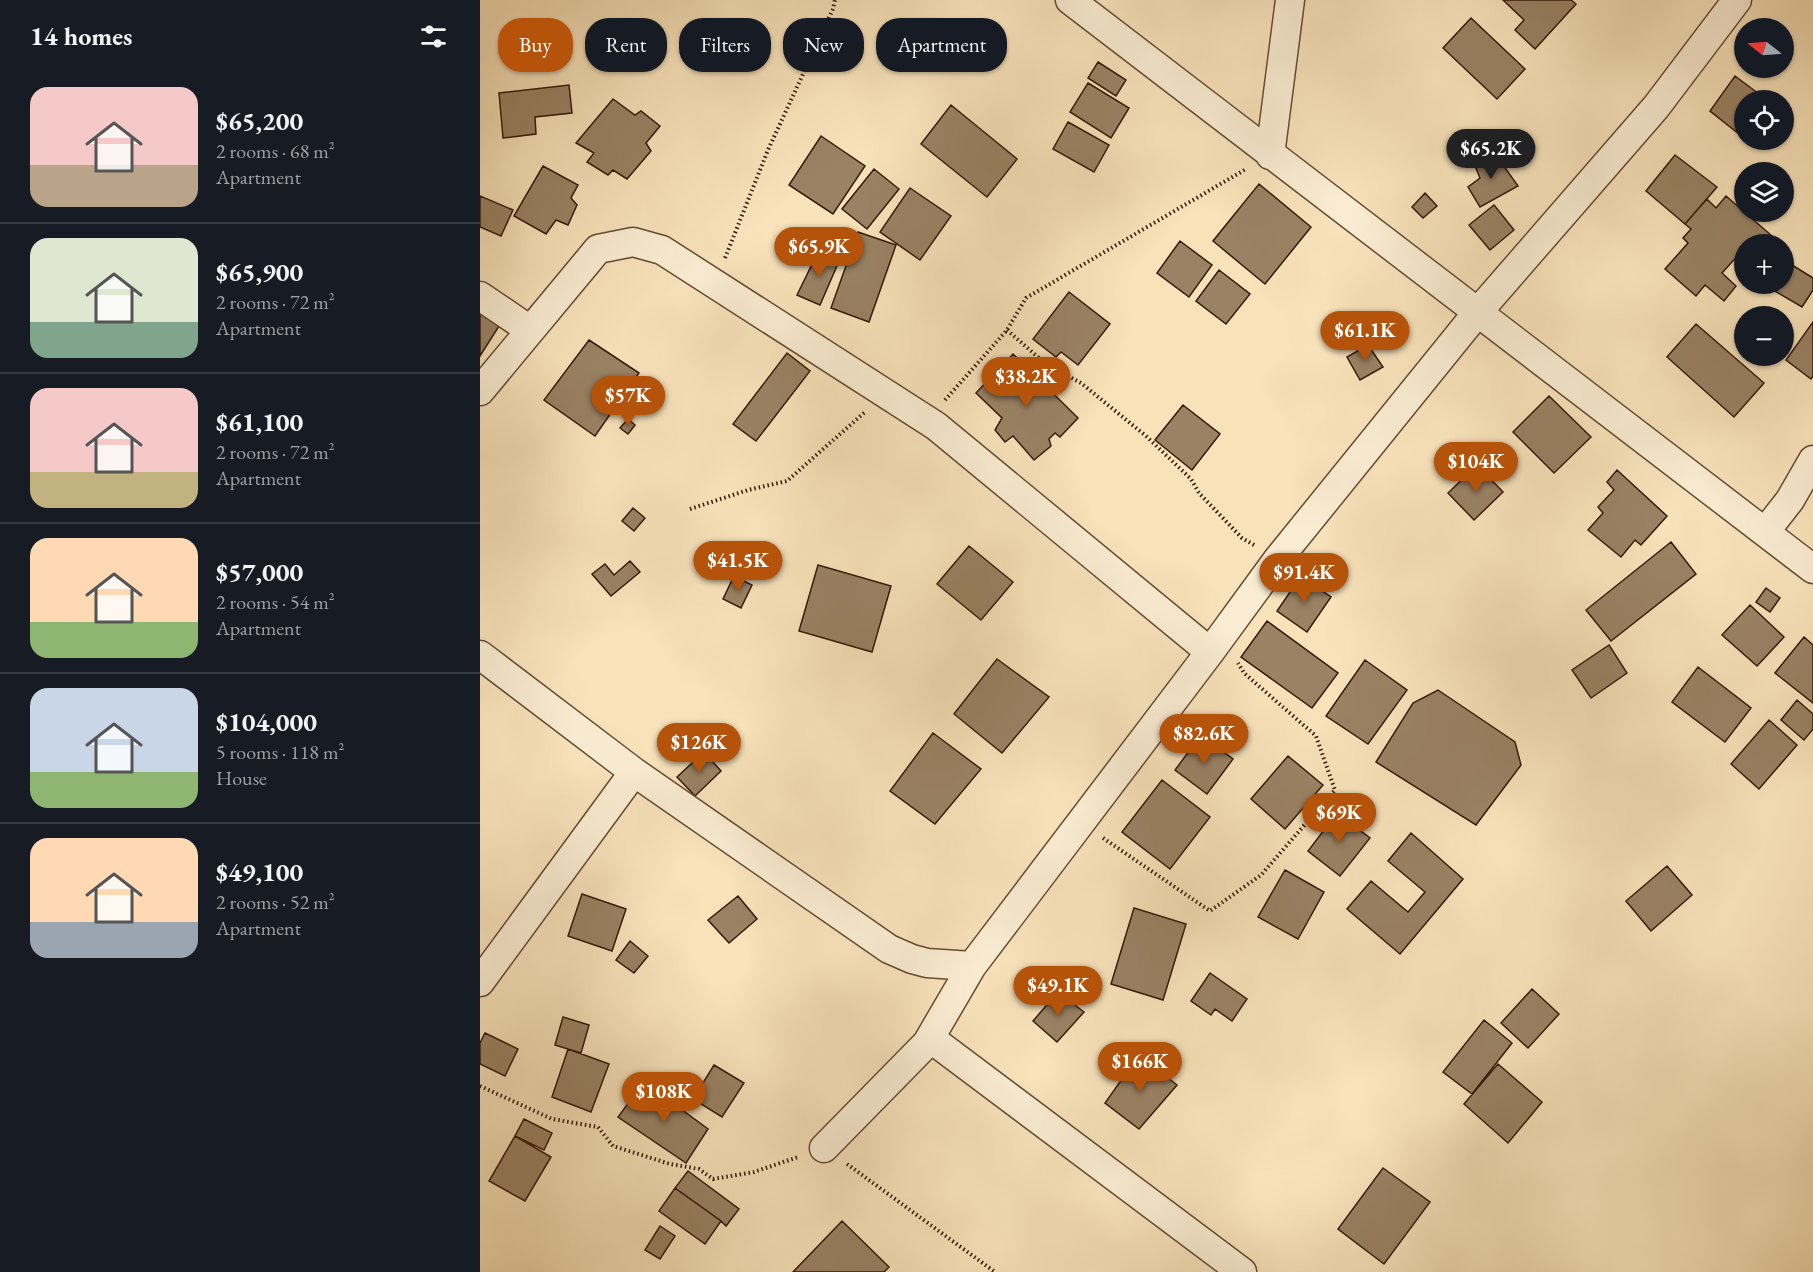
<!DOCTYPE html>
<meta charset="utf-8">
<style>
:root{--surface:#171b24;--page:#20242c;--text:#f1f3f6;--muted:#9ea1a6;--line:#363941;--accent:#b45309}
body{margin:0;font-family:"EB Garamond",serif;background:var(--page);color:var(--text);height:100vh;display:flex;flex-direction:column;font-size:22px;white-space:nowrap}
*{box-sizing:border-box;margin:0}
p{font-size:20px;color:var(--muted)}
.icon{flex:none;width:33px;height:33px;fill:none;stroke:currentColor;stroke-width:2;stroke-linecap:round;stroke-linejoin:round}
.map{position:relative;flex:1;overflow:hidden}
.sheet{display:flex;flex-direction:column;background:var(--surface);width:480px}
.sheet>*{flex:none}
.top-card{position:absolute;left:18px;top:18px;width:570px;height:54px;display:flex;gap:12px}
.needle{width:39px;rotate:287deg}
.buttons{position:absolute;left:1254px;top:18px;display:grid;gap:12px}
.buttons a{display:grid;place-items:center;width:60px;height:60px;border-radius:50%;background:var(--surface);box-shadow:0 2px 4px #0004;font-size:30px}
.price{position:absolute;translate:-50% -51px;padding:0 14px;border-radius:21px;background:var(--accent);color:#fff;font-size:20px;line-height:39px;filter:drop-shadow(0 2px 3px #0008)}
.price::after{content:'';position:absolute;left:50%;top:36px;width:18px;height:14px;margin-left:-9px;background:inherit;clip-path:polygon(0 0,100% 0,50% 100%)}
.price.active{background:#222;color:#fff}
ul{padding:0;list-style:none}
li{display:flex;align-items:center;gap:18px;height:150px;padding:0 30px}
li+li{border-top:2px solid var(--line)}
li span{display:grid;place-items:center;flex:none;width:168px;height:120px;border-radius:18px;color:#555}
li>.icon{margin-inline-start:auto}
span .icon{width:72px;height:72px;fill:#fffc;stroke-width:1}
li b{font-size:26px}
h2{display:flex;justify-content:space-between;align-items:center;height:72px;padding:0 30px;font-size:26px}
.tag{padding:0 21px;border-radius:24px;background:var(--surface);box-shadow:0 2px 4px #0004;font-size:21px;line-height:54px}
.tag.active{background:var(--accent);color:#fff}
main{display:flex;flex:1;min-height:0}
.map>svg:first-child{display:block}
</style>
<main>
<section class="sheet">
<h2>14 homes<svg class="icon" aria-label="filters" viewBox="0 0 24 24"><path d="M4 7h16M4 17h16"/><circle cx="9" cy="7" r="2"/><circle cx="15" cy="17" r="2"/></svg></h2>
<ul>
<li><span style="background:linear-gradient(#f6c9c9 65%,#b9a48a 0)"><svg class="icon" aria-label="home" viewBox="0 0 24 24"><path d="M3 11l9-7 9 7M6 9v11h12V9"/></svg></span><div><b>$65,200</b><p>2 rooms · 68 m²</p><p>Apartment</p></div></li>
<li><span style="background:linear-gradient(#dfe7d0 70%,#7fa58c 0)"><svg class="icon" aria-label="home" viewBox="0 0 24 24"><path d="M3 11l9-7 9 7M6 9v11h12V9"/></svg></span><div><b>$65,900</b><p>2 rooms · 72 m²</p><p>Apartment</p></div></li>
<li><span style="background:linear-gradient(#f6c9c9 70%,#c2b280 0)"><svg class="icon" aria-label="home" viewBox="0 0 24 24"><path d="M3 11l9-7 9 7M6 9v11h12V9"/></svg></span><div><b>$61,100</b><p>2 rooms · 72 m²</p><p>Apartment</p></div></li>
<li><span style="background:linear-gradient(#ffd9b3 70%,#8fb573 0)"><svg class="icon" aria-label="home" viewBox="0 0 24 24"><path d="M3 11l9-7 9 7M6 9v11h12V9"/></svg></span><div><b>$57,000</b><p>2 rooms · 54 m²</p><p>Apartment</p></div></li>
<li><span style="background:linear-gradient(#c9d6e8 70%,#8fb573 0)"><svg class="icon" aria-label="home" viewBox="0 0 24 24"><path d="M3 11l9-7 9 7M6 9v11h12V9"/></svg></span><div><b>$104,000</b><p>5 rooms · 118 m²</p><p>House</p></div></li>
<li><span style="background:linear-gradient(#ffd9b3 70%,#9aa5b1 0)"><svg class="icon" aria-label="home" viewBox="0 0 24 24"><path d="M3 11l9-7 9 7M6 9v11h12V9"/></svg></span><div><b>$49,100</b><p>2 rooms · 52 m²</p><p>Apartment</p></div></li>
</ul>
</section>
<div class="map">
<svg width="1333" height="1272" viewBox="0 0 1333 1272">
<rect width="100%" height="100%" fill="#f8e2ba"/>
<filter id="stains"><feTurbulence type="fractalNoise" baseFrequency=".00333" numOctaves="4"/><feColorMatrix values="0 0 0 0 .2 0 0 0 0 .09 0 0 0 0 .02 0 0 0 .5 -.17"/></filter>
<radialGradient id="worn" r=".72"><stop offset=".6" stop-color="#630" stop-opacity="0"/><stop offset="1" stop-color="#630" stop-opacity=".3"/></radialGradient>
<!-- building -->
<path fill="#9a8264" stroke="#351906" stroke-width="1.5" d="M1023 0H1091L1096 4 1055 49 1035 30 1044 20Z
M991 18 1045 69 1017 99 963 48Z
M618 62 646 80 636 96 608 78Z
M1255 76 1287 100H1264V138L1230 111Z
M608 83 649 108 631 138 590 112Z
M89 85 92 113 55 117 56 134 23 138 19 93Z
M133 99 155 115 161 111 180 126 166 143 171 151 147 179 133 170 128 175 107 162 114 153 96 143Z
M471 105 537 159 507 197 441 144Z
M588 122 629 145 614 172 573 149Z
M341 136 385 166 353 214 309 185Z
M1013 151 1038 186 1000 207 988 187 1000 178 995 166Z
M1195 155 1237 187 1205 224 1166 191Z
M63 166 98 185 91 198 97 205 88 225 76 220 66 234 34 216Z
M394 169 419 189 387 229 362 209Z
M779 184 831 227 785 284 733 241Z
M430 188 471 216 440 260 400 232Z
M945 193 957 206 943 218 932 207Z
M0 196 33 210 21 236 0 227Z
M1246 196 1292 236 1284 244H1264V253L1262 251 1242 273 1256 286 1244 301 1225 285 1216 296 1185 269 1208 243 1203 238 1211 229 1205 224 1227 199 1236 208Z
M1014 205 1034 230 1010 250 989 225Z
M378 232 416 245 389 322 351 308Z
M700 241 732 265 709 297 677 273Z
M339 250 360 259 340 305 317 295Z
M1304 260 1333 278V290L1322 307 1283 284H1304Z
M739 270 770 294 746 324 716 301Z
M589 292 630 324 598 365 581 352 576 357 553 339Z
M0 300 26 315 0 356Z
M1333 322V376L1331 379 1306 360Z
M1216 324 1284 383 1254 417 1187 357Z
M109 340 159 373 115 436 64 400Z
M888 345 903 367 880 380 867 357Z
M307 353 330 371 276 441 253 424Z
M533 354 598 418 580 437 575 433 569 439 571 446 554 460 533 436 525 442 515 430 522 418 496 393Z
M1069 396 1111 437 1074 473 1033 432Z
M703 405 740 434 712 470 675 440Z
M148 419 155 425 148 434 140 428Z
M997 465 1023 492 994 520 968 493Z
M1137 470 1187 516 1161 545 1155 540 1141 557 1108 530 1123 513 1118 507 1134 490 1127 482Z
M153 508 165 518 154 531 142 521Z
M1191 542 1216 574 1131 641 1106 610Z
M489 546 533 582 501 620 457 584Z
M150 561 160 572 131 596 112 574 125 564 134 575Z
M338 565 411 586 392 652 319 631Z
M254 576 272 585 261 608 243 599Z
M821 576 851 597 827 632 797 611Z
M1286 588 1300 598 1290 612 1276 602Z
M1270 605 1304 637 1277 666 1242 635Z
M787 621 858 673 832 708 761 657Z
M1324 637 1333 645V703L1295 673Z
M1129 645 1147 673 1111 698 1092 670Z
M517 659 569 697 522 753 474 714Z
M885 660 927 690 888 744 846 716Z
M1218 667 1271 708 1245 742 1192 702Z
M958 690 1035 742 1041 765 996 825 896 762 933 703Z
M1317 700 1333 714V729L1324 740 1301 720Z
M1289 720 1317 745 1279 789 1251 764Z
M453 733 501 769 455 824 410 791Z
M721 735 753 759 727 794 695 770Z
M224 752 241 771 215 796 197 777Z
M808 756 843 785 805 829 771 799Z
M682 780 730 817 690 869 642 832Z
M857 813 890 838 860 876 828 851Z
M931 833 983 879 920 954 867 909 891 881 928 912 945 892 908 861Z
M1187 866 1212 895 1171 931 1146 901Z
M805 870 844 892 818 939 778 917Z
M102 894 146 909 132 951 88 936Z
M258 896 277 919 249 943 228 920Z
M654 908 706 924 683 1000 631 984Z
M150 941 168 956 154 973 136 960Z
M730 973 767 999 752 1021 735 1009 731 1015 711 1001Z
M1052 989 1079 1014 1048 1048 1021 1023Z
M578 992 604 1012 577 1042 553 1021Z
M83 1017 109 1025 101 1053 75 1045Z
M1004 1020 1032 1043 992 1094 963 1072Z
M5 1033 38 1049 25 1076 0 1064V1043Z
M88 1049 129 1064 111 1112 72 1097Z
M659 1055 697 1085 659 1129 625 1103Z
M1018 1064 1062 1102 1028 1143 984 1104Z
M234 1065 264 1083 242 1117 213 1099Z
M164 1082 228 1129 206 1163 138 1117Z
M44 1119 72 1133 64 1150 35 1136Z
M35 1136 71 1157 45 1201 9 1181Z
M903 1168 950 1202 904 1264 858 1229Z
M208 1171 259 1209 246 1226 241 1221 195 1188Z
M195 1188 241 1221 225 1244 179 1211Z
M362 1221 409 1267 404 1272H313Z
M180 1226 195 1236 180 1259 165 1250Z"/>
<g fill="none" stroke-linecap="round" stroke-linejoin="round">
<defs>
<path id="minor" d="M590 0 1333 569
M790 155 810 0
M0 296 50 330
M0 391 118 249 153 242 182 250 456 426 730 652
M1285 532 1310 500 1333 460
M0 655 154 772 409 949 432 959 447 963 492 966 730 652 798 559 997 313 1176 107 1257 0
M0 982 154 772
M450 1038 762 1272
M344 1148 447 1043 492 966"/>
</defs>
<!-- minor casing -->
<use href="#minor" stroke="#664b33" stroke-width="31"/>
<!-- path -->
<path stroke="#351906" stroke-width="4" stroke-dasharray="1.5 3" stroke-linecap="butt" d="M245 258 288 150 353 9 355 0
M527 330 567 365 601 383 666 436 711 479 719 493 762 538 774 545
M465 400 527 330 546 298 766 169
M210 509 268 490 307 481 385 412
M623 838 730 911 781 875 855 790 836 736 764 673 758 663
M0 1086 72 1119 118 1127 133 1146 190 1164 219 1169 233 1179 274 1172 318 1157
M367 1164 515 1272"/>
<!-- minor -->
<use href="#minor" stroke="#faecd2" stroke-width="28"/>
</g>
<rect width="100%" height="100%" filter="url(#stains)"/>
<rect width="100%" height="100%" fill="url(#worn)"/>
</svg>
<div class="buttons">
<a><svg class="needle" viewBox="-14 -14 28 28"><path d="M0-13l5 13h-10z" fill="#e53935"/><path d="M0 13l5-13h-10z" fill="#9ea1a6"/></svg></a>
<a><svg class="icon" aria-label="locate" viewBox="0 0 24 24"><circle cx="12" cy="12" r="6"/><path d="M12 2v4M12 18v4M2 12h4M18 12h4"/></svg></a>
<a><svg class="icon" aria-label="layers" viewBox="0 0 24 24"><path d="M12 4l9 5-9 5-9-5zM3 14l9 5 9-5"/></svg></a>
<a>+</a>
<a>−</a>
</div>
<b class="price active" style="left:1011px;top:180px">$65.2K</b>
<b class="price" style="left:339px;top:278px">$65.9K</b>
<b class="price" style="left:885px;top:362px">$61.1K</b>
<b class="price" style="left:546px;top:408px">$38.2K</b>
<b class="price" style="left:148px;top:427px">$57K</b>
<b class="price" style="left:996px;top:493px">$104K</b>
<b class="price" style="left:258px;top:592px">$41.5K</b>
<b class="price" style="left:824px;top:604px">$91.4K</b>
<b class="price" style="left:724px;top:765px">$82.6K</b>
<b class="price" style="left:219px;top:774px">$126K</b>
<b class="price" style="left:859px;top:844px">$69K</b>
<b class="price" style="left:578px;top:1017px">$49.1K</b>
<b class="price" style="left:660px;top:1093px">$166K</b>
<b class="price" style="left:184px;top:1123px">$108K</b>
<div class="top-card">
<a class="tag active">Buy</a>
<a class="tag">Rent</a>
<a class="tag">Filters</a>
<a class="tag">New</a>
<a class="tag">Apartment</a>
</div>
</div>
</main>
